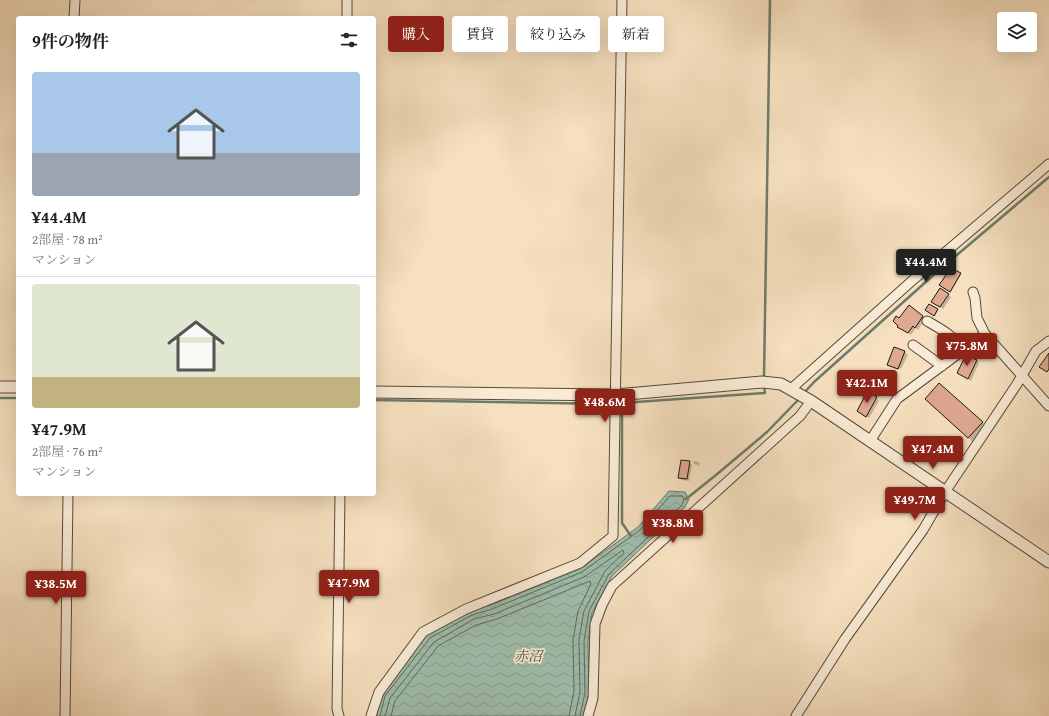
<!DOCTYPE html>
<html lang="ja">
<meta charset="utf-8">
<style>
:root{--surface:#fff;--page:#f6f6f6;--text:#222;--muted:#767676;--line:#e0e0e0;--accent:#8f2418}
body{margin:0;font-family:"Gentium Book Plus","Noto Serif JP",serif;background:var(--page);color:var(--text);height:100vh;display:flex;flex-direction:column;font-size:15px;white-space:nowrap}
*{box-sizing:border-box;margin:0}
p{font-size:13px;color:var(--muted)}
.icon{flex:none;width:22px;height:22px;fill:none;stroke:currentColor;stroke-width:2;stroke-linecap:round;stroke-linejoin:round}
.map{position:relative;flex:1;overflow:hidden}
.side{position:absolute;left:16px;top:16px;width:360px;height:480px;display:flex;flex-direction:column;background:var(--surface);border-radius:4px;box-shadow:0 4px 16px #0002}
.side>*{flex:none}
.hud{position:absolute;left:388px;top:16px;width:380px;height:36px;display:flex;gap:8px}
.fabs{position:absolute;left:997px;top:12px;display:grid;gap:8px}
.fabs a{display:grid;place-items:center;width:40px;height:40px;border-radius:4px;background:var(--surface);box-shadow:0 4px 16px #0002;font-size:20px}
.price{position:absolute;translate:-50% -34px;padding:0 9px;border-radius:4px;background:var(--accent);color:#fff;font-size:13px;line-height:26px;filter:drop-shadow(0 1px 2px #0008)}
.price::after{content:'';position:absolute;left:50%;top:24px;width:12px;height:9px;margin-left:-6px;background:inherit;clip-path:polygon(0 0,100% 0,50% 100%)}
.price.selected{background:#222;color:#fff}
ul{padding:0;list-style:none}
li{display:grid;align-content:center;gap:8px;height:212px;padding:0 16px}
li+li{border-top:1px solid var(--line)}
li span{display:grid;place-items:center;height:124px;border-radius:4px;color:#555}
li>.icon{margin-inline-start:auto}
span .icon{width:72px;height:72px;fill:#fffc;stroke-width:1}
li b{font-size:17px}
h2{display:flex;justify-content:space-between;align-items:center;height:48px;padding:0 16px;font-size:17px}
.tag{padding:0 14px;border-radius:4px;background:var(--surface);box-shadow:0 4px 16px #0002;font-size:14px;line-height:36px}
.tag.selected{background:var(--accent);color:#fff}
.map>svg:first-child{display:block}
</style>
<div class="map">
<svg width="1049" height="716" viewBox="0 0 1049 716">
<defs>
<pattern id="water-waves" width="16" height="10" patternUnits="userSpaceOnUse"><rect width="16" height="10" fill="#9ebeac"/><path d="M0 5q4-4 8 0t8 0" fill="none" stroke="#88a393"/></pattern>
</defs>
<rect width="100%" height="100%" fill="#f6e0bf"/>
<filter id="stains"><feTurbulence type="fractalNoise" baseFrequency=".005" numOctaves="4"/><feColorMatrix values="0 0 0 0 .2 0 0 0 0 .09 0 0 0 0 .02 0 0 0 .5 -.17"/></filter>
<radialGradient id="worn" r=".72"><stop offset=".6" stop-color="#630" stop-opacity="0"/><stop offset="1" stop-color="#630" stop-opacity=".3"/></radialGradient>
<!-- water -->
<path fill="url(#water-waves)" stroke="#6c7b6c" d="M669 491 685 492 689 499 685 507 612 576 592 613 588 641 589 693 583 716H376L382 695 427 635 470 611 491 605 580 569 638 527Z"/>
<!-- shadow -->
<path fill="#0003" d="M951 269 961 275 951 292 941 286Z
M948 295 951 297 943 309 935 304Z
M937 310 938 311 935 316 927 311Z
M922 316 925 319 918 330 916 328 911 335 898 327Z
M894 348 905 352 908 355 901 369 890 365V366L888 364Z
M977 361 979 363 971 381 959 373Z
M876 398 879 401 869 418 858 411Z
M932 405 982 422 988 428 974 443Z
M693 461 699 462 700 466 694 464Z
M689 462 692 465 689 481 682 480 679 477Z"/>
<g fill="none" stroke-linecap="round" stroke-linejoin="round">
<!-- shore -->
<path stroke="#5f6a5c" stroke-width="1" d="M380 716 385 696 430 638 472 615 492 609 582 572 640 530 670 496H682L684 499 682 505 609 574 589 611 584 641 585 693 580 716
M385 716 390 698 434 642 474 619 494 614 584 577 623 550 624 553 605 571 584 611 579 640 580 692 575 716
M391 716 395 701 438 646 476 625 497 619 590 581 591 584 578 611 573 640 574 691 569 716"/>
<!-- stream -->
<path stroke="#6c7b6c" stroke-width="2.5" d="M764 378 770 0
M803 394 814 382 938 271 1049 177
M0 398H18
M374 400 608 404
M686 499 716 475 767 432 799 399
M631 536 622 523V403L765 393 764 385"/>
</g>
<!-- building -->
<path fill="#dfa991" stroke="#20170d" d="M951 268 961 273 950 292 939 285Z
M940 288 949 294 940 307 931 302Z
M929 304 938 309 934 316 925 310Z
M909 305 923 316 915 328 913 326 908 333 897 327 898 326 893 321 896 316 899 318Z
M894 347 905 351 898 369 887 365Z
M1049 353V369L1047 372 1039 367Z
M966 355 977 360 968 379 957 373Z
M939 383 983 422 968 438 925 399Z
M867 392 877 397 866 417 857 411Z
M681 460 690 461 687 479 678 478Z"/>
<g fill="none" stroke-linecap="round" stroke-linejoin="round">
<defs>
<path id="minor" d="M74 18 75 0
M347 18V0
M927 321C941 329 954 336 964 350
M985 334 1049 406
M913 345 942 366
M791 389 914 279 1049 164
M870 441 897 399 985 334 977 318 975 298 973 292
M65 716 68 494
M339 716 337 709 340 494
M371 716 379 692 423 632 466 609 580 563 613 536 622 0
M588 716 593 698 595 624 602 605 612 586 800 416 811 401
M796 716 845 639 923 530 945 492 1017 384 1036 351 1049 341"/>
<path id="tertiary" d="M0 387H18
M374 392 616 395 762 382 781 384 811 401 1049 562"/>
</defs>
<!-- minor casing -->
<use href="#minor" stroke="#56493a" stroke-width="11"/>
<!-- tertiary casing -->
<use href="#tertiary" stroke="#56493a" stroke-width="13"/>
<!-- minor -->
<use href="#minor" stroke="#f9ebd5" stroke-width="9"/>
<!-- tertiary -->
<use href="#tertiary" stroke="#f9ebd5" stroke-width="11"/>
</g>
<g text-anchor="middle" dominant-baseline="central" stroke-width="3.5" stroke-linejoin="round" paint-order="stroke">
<!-- water labels -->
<g font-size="14" font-style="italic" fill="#4c5145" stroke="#f9ebd5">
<text x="528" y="656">赤沼</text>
</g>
</g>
<rect width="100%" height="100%" filter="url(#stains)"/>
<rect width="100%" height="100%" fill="url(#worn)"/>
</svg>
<div class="fabs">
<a><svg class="icon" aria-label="layers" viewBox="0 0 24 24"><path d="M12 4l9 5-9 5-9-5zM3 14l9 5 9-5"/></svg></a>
</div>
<b class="price selected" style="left:926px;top:283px">¥44.4M</b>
<b class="price" style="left:967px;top:367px">¥75.8M</b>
<b class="price" style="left:867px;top:404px">¥42.1M</b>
<b class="price" style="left:605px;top:423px">¥48.6M</b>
<b class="price" style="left:933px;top:470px">¥47.4M</b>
<b class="price" style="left:915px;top:521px">¥49.7M</b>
<b class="price" style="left:673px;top:544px">¥38.8M</b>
<b class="price" style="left:349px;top:604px">¥47.9M</b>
<b class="price" style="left:56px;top:605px">¥38.5M</b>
<div class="hud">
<a class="tag selected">購入</a>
<a class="tag">賃貸</a>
<a class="tag">絞り込み</a>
<a class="tag">新着</a>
</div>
<section class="side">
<h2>9件の物件<svg class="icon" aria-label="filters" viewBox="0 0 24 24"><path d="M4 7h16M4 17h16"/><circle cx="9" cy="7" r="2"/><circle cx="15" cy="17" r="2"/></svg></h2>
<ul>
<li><span style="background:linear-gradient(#a9c7e8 65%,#9aa5b1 0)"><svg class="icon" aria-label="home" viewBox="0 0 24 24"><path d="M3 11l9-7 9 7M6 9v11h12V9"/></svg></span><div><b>¥44.4M</b><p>2部屋 · 78 m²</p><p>マンション</p></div></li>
<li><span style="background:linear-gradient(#dfe7d0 75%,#c2b280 0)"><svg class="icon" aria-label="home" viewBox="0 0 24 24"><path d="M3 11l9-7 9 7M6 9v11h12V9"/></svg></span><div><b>¥47.9M</b><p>2部屋 · 76 m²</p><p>マンション</p></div></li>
</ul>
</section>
</div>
